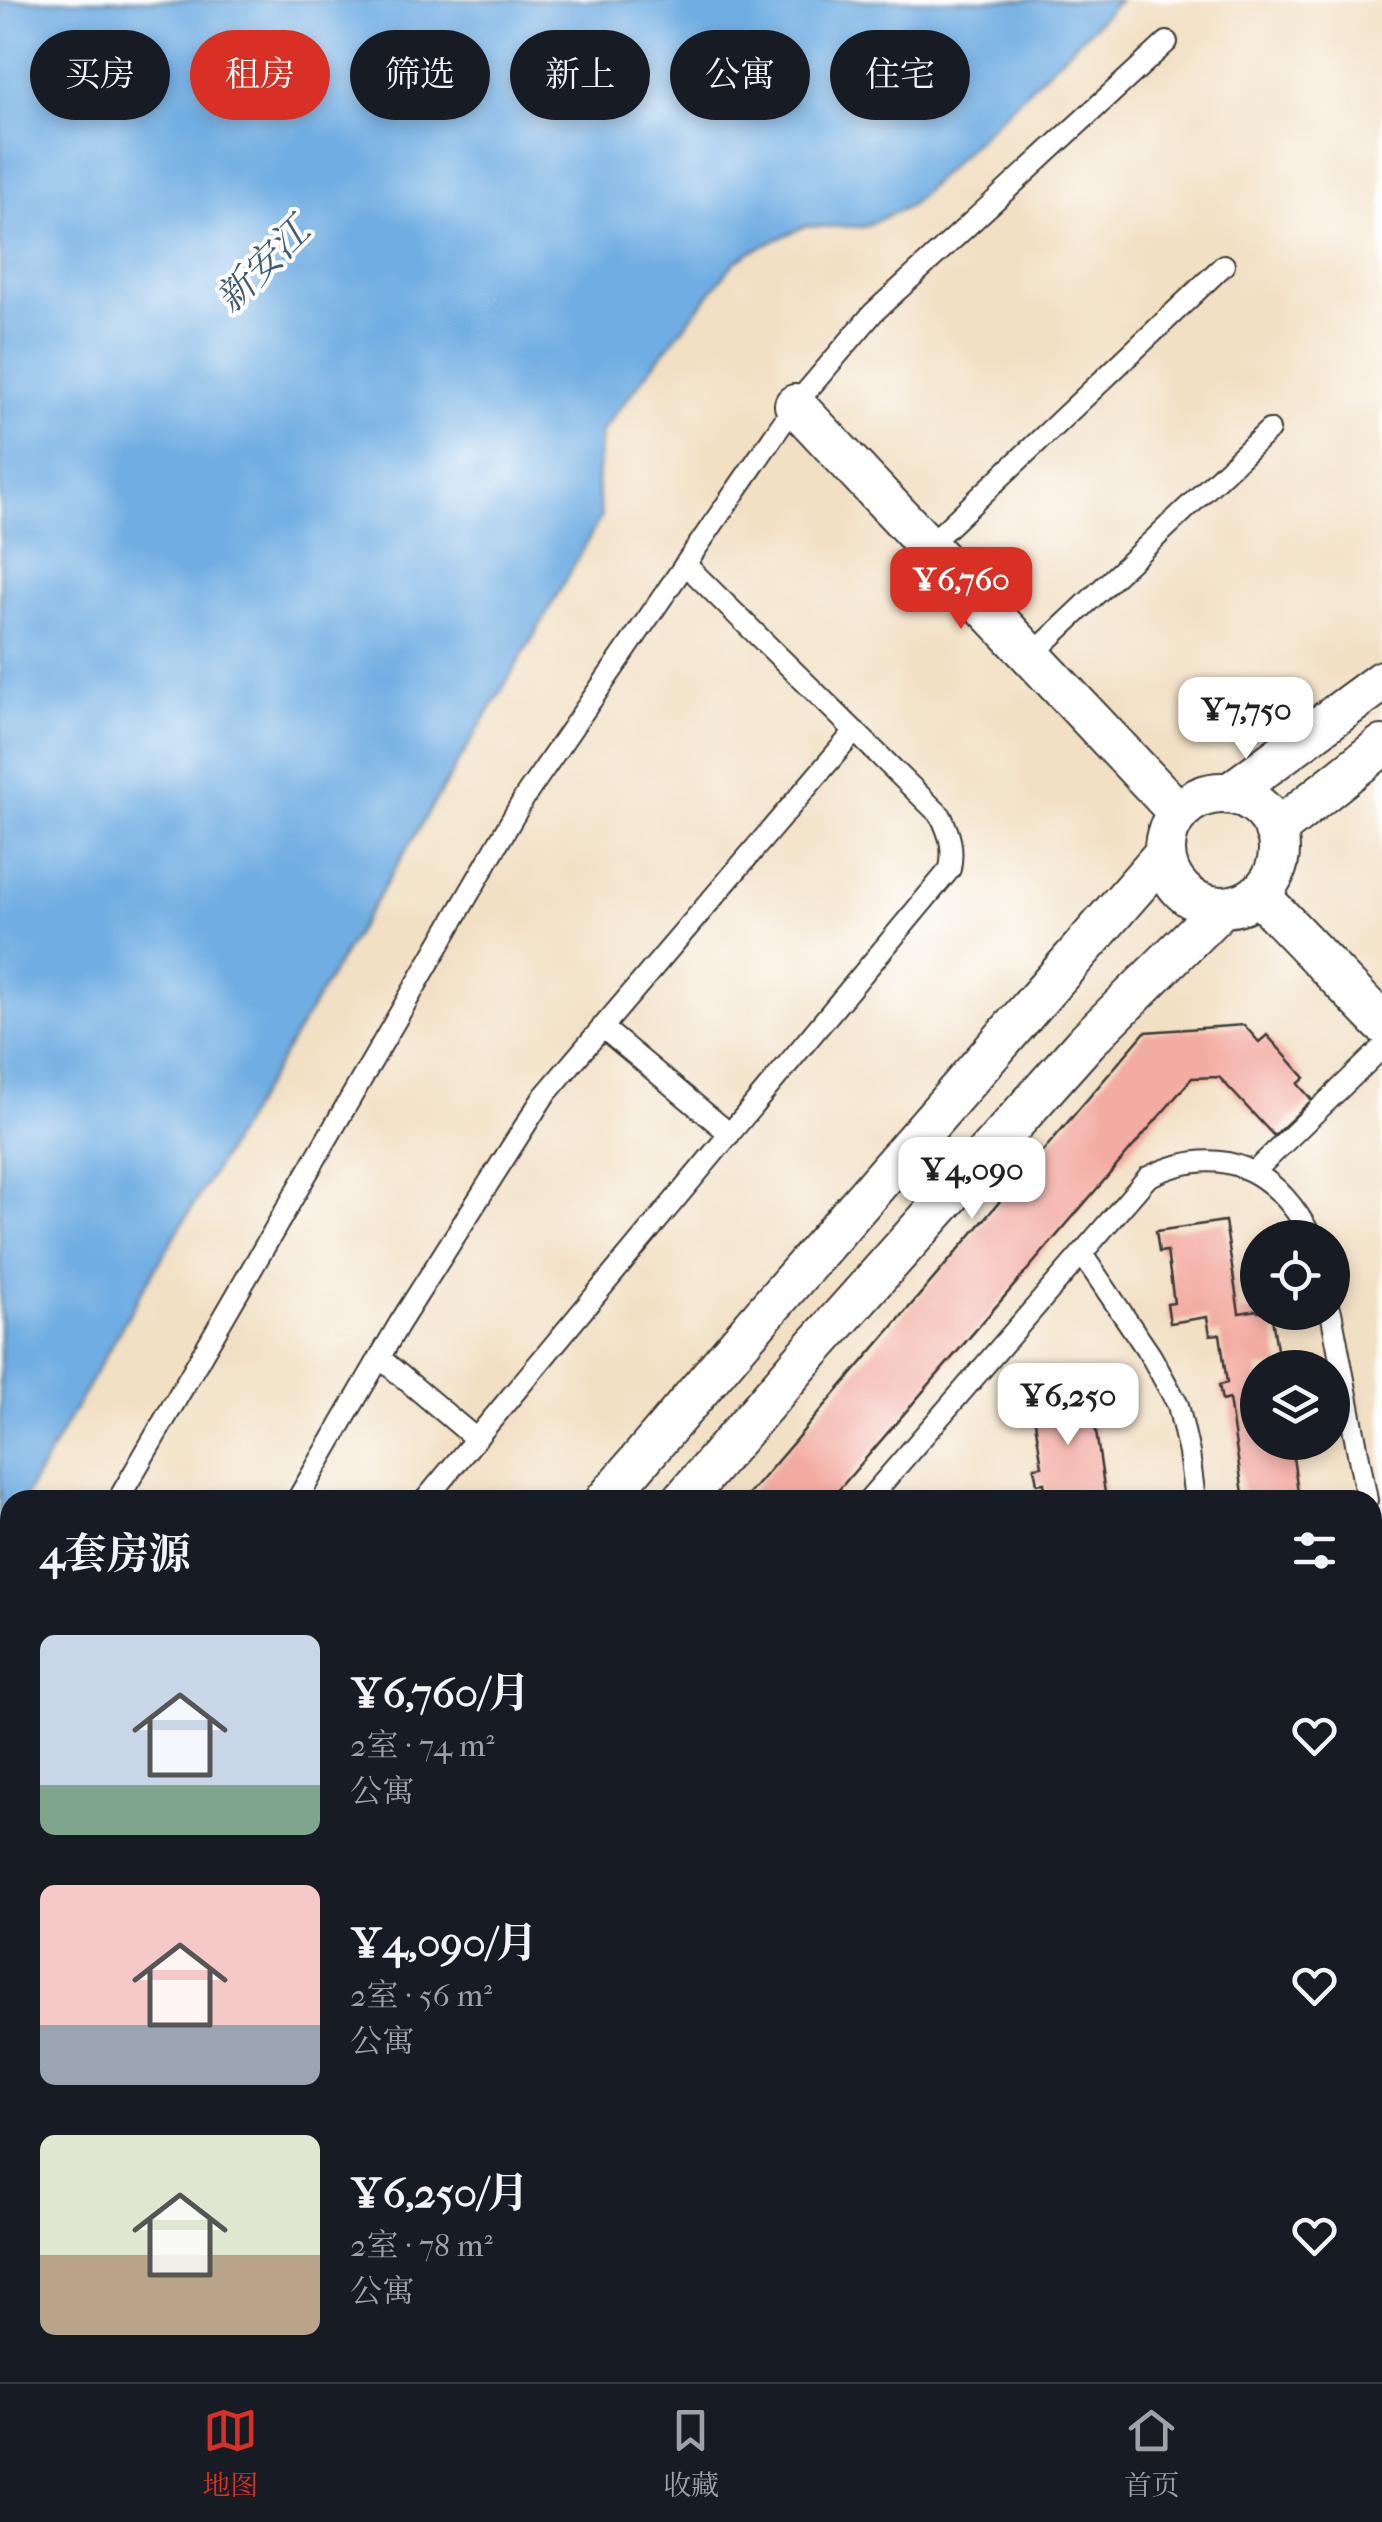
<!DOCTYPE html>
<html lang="zh">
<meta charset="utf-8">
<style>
:root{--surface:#171b24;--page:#20242c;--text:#f1f3f6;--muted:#9ea1a6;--line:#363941;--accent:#d93025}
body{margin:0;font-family:"IM FELL French Canon","Noto Serif SC",serif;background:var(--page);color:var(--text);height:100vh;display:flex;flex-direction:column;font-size:38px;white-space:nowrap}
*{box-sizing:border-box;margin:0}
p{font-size:32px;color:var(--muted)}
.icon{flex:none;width:55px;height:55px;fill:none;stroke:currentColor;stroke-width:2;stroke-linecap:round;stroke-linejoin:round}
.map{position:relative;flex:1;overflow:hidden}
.panel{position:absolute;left:0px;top:1490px;width:1382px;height:892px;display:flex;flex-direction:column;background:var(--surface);border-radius:30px 30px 0 0;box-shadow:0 5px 15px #0003}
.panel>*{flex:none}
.hud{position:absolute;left:30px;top:30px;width:1322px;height:90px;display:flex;gap:20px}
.controls{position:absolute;left:1240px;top:1220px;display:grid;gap:20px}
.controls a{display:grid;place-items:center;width:110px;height:110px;border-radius:50%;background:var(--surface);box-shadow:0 5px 15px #0003;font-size:50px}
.price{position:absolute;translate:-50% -85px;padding:0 22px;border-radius:20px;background:#fff;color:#222;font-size:32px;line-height:65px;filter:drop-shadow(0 2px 5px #0008)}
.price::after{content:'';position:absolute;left:50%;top:60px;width:30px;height:22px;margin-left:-15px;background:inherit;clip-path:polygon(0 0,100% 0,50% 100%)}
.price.selected{background:var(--accent);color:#fff}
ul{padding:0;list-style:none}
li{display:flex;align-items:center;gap:30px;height:250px;padding:0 40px}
li span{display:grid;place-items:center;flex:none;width:280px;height:200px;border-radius:15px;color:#555}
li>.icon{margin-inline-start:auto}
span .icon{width:120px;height:120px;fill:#fffc;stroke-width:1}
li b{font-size:42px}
h2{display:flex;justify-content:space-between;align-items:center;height:120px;padding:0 40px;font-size:42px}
.tag{padding:0 35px;border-radius:45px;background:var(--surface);box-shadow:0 5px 15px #0003;font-size:35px;line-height:90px}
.tag.selected{background:var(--accent);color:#fff}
.tabs{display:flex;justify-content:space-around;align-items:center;height:140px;border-top:2px solid var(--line);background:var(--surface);font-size:28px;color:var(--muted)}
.tabs a{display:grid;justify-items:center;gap:5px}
.tabs .selected{color:var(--accent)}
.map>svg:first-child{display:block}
</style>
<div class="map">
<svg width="1382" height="2382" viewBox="0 0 1382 2382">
<rect width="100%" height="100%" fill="#fff"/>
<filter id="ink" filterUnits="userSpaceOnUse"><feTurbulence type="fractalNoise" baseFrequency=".01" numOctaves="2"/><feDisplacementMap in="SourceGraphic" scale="20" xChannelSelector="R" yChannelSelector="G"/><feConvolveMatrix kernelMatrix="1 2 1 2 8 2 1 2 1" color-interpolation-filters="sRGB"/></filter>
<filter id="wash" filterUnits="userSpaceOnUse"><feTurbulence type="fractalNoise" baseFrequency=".0048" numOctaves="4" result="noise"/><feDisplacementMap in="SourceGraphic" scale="40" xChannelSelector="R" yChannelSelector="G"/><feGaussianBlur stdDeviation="2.25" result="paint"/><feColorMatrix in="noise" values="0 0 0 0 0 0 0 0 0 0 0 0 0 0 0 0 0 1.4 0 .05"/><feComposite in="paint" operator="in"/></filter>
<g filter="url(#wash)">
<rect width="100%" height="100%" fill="#f2e0c4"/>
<!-- water -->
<path fill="#6fade2" stroke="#46647f" stroke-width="2.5" d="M0 0H1120L909 206 863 227 805 226 750 252 734 263 601 432 597 483 601 517 531 641 142 1291 23 1500H10V1522L0 1539Z"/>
<g id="blocks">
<!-- building -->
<path fill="#f3aca2" d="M1244 1025 1259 1042 1267 1035 1305 1078 1298 1084 1312 1100 1274 1136 1219 1077 1192 1078 830 1500H744L1145 1032Z
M1225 1221 1239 1313 1258 1310V1312H1271L1280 1368H1258V1442H1291L1299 1500H1244L1229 1399 1222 1401 1219 1385 1227 1383 1220 1334 1210 1335 1207 1317 1170 1323 1167 1304 1174 1303 1167 1251 1159 1252 1156 1231Z
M1067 1394 1068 1400 1091 1397 1106 1500H1047L1044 1483 1037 1484 1034 1467 1042 1466 1034 1415 1028 1417 1026 1400Z
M1372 1933H1375L1382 1982V2127L1376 2128 1377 2135 1372 2136Z"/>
</g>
</g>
<g filter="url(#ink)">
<use href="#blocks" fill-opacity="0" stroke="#3c3935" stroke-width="2.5"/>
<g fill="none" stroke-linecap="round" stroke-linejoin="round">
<defs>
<path id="service" d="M928 546 1224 265
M1031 656 1269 430
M602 1027 730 1134
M1254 1172 1382 1048
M1082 1254 1151 1356 1178 1405 1189 1453 1195 1500
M1331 1312 1367 1500
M380 1358 476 1439
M118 1500 526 795 795 405 873 313 1167 42
M297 1500 399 1324 544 1096 855 731
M425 1500 950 869C954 848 950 835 941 816L685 564
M868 1500 1148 1177C1221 1142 1275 1167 1312 1238
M1372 1532 1382 1582
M0 1703 10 1686
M0 2012 10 2000
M1372 2170 1382 2171
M129 2382 137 2372"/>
<path id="minor" d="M795 405 1178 812
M1230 793 1382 681
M1165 850a57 57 0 1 1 114 0a57 57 0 1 1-114 0Z
M1275 831 1382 746
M1258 894 1382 1023
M606 1500 756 1323 1165 853
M683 1500 801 1362 1087 1041 1222 907
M0 2218 10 2206
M0 2308 10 2297"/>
</defs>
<!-- service casing -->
<use href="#service" stroke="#3c3935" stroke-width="24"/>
<!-- minor casing -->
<use href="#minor" stroke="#3c3935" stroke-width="44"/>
<!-- service -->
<use href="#service" stroke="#fff" stroke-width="20"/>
<!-- minor -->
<use href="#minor" stroke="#fff" stroke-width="40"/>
</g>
</g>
<g text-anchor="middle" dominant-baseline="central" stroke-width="8" stroke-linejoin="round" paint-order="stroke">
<!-- water labels -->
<g font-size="38" font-style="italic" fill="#415d75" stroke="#fff">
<text transform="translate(263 265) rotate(-45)">新安江</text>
</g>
</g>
</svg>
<div class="controls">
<a><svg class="icon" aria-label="locate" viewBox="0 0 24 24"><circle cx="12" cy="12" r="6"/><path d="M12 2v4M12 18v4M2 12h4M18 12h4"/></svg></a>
<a><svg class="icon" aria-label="layers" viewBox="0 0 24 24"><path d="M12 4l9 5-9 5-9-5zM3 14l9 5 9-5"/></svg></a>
</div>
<b class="price selected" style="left:961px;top:632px">¥6,760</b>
<b class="price" style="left:1246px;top:762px">¥7,750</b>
<b class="price" style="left:972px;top:1222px">¥4,090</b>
<b class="price" style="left:1068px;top:1448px">¥6,250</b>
<div class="hud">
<a class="tag">买房</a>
<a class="tag selected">租房</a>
<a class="tag">筛选</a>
<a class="tag">新上</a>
<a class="tag">公寓</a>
<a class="tag">住宅</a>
</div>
<section class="panel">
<h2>4套房源<svg class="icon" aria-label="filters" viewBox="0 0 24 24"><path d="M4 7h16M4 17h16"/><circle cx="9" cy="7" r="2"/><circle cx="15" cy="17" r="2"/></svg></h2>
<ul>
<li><span style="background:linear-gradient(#c9d6e8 75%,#7fa58c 0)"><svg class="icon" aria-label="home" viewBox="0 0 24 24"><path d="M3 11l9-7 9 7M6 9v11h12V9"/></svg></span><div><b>¥6,760/月</b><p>2室 · 74 m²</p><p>公寓</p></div><svg class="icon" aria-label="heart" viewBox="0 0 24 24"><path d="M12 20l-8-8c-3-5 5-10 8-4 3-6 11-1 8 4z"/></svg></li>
<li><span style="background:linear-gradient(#f6c9c9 70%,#9aa5b1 0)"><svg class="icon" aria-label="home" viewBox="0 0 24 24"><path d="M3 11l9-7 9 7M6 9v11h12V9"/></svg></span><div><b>¥4,090/月</b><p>2室 · 56 m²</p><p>公寓</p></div><svg class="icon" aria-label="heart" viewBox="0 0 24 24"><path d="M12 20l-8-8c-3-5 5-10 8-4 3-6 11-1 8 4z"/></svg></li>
<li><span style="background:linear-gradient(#dfe7d0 60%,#b9a48a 0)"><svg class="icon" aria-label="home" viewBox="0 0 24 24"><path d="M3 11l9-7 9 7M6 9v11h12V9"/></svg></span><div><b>¥6,250/月</b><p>2室 · 78 m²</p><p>公寓</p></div><svg class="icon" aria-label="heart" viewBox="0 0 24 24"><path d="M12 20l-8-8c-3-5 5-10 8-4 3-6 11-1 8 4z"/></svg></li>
</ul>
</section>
</div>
<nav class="tabs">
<a class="selected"><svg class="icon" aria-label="map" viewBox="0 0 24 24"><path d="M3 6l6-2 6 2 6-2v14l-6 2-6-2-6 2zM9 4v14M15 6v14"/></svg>地图</a>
<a><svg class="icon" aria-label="saved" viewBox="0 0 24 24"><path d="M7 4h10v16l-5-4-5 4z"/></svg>收藏</a>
<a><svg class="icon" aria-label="home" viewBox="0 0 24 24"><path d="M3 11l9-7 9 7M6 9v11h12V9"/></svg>首页</a>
</nav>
